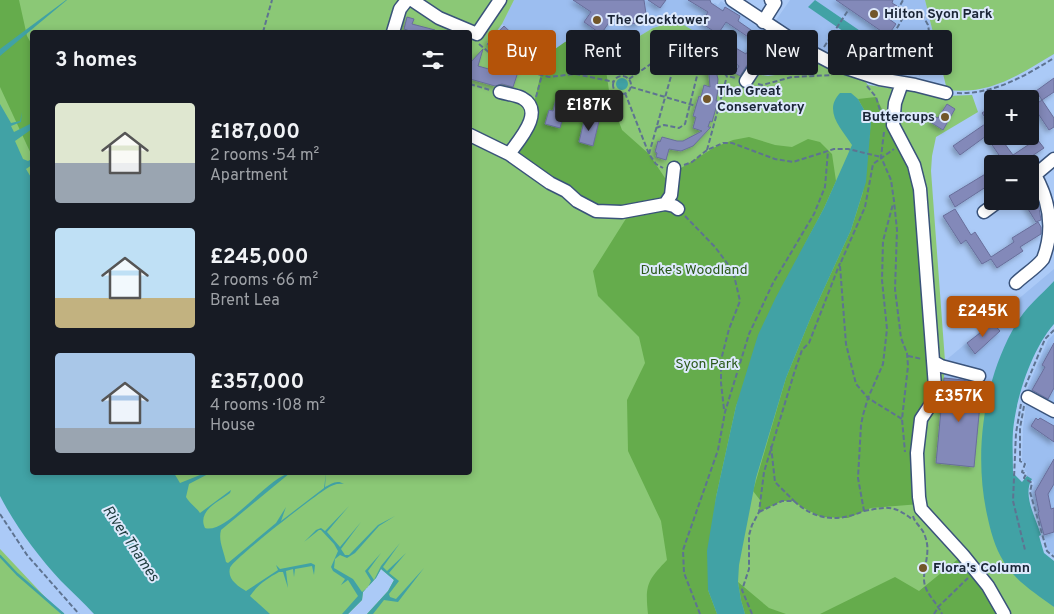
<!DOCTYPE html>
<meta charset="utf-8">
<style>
:root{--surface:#171b24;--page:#20242c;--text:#f1f3f6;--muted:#9ea1a6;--accent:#b45309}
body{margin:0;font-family:Overpass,sans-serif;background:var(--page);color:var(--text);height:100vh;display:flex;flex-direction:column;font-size:19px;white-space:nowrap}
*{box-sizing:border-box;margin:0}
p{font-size:16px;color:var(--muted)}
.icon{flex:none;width:28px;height:28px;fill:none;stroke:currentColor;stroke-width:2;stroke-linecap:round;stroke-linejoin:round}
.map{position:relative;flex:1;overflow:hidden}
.side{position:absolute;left:30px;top:30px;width:442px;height:445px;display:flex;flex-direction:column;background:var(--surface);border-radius:5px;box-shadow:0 2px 8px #0003}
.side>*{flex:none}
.hud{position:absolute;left:488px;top:30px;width:475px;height:45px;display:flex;gap:10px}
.fabs{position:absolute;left:984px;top:90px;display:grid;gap:10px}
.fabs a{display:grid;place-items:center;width:55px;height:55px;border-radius:5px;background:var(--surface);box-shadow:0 2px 8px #0003;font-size:25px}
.price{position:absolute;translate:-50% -42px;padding:0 11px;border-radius:5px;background:var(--accent);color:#fff;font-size:16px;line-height:32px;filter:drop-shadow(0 1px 2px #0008)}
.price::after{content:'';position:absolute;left:50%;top:30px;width:15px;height:11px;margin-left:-8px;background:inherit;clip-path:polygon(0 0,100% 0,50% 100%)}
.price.active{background:#222;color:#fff}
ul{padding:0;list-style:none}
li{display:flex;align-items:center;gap:15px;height:125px;padding:0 25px}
li span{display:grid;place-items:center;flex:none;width:140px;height:100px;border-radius:5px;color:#555}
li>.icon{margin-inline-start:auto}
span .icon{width:60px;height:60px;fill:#fffc;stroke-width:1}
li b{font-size:21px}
h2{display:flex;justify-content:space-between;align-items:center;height:60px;padding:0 25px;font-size:21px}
.chip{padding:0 18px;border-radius:5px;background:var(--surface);box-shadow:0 2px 8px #0003;font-size:18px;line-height:45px}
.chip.active{background:var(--accent);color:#fff}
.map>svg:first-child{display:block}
</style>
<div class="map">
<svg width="1054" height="614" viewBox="0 0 1054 614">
<defs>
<filter id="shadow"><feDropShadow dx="-2.5" dy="2.5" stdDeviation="2.5" flood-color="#0004"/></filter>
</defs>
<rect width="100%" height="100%" fill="#abcaf7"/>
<!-- built -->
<path fill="#9cbef0" d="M514 0H710L711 4 715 3 718 5 721 1 768 34 746 67H741L728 58 724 42 715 36 711 42 677 21 653 28 638 37 573 39 545 56 538 53 502 24Z
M790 0H925L937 49 925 72 867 64 819 49 776 20Z
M1054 269V281L1020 317 1004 350 992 385 944 378 945 361Z
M1054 334V555L1048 550 1031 492 1034 482 1026 477 1027 472 1024 471 1027 464 1022 461 1023 429 1028 387 1048 340Z"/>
<!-- green -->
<path fill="#8bc876" d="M0 0H514L502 24 490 40 498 47 511 32 538 53 545 56 543 69 601 45V38L638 37 653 28 677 21 704 37V41L718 47 736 71 768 76 789 73 820 61 864 80 868 85 946 96 972 95 978 112 936 137 932 156 931 171 945 361 944 378 992 385 983 429V488L1054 607V614H367L388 591 394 580 381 569 376 578 363 592 362 600 348 614H226L133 473 470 472V32H32V255L0 192Z
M925 0H1054V54C1019 75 990 95 947 90Z
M0 549 1 550 61 614H0Z"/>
<!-- forest -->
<path fill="#65ac4c" d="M0 0H19L27 36 32 45V156L0 87Z
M601 38 610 97 622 130 649 154 665 178 715 147 733 140 749 137 775 145 792 147 808 139 820 142 832 154 836 181 824 208 805 244 736 406 716 497 708 590 717 614H648C645 585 647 581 667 560L661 521 628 451 627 400 645 363 639 337 598 296 593 271 627 217 550 183 509 154 530 120 545 56 565 42 573 39Z
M876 97 903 152 908 171 914 186 930 386 918 446 920 504 871 508 848 518 821 517 800 506 794 501H782L759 512 760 500 753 491 786 378 811 317 851 230 863 192 871 122 858 99Z
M963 555 1004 614H820L895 577 919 591Z
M738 582 769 608 786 614H745L741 600Z"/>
<!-- water -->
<path fill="#41a2a5" d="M66 0H67L0 56V49Z
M815 0 872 39 866 47 808 7Z
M616 84a6 6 0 1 1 12 0a6 6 0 1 1-12 0Z
M840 93H851L858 99 871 122 866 182 851 230 811 317 786 378 756 478 739 565 738 582 741 600 745 614H717L708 590 707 551 716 497 736 406 758 335 776 297 824 208 852 145C841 128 823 111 840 93Z
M0 104 11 123 20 121 22 112 21 122 11 126 14 132 32 123V129L15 141 23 159 28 161 32 159V165L26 169 32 179V472L174 473 180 483 205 473H210L189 484 186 497C190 504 196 507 200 513L231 490 230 493C218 502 197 511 205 528 226 535 267 478 290 473L221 530C218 541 224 551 226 562L228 563 276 523 286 507 281 521 324 488 326 473 325 487C331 484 337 479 344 484 337 483 332 485 326 489 313 497 233 559 230 568 227 579 238 586 246 591L278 570 276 565 280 569 311 563 315 565 314 575 312 566 295 569 294 577 293 569 286 571 288 588 283 572H279C268 578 257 585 250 596L270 614H94C84 603 72 592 61 581 38 556 16 527 0 496Z
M1054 281V324C1032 349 1016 397 1013 431 1012 445 1013 459 1013 473L1022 482 1027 476 1032 479C1022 495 1036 518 1041 535L1039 536 1044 553 1054 561V607C1038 595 1020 584 1008 568 997 553 992 537 988 519 973 456 983 380 1016 324 1025 308 1041 295 1054 281Z
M349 506 327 532 340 547 361 522 341 549 345 555H349L378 525 395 516 379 526 355 553 347 558 340 555 335 559 334 568 353 579 362 592 368 587 371 581 365 571 381 553 368 571 374 580 381 566 400 543 383 567 387 571 406 553 389 573 399 581 389 594 390 597 396 599 424 568 398 602 384 600 373 614H367L388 591 394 580 381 569 376 578 363 592 362 600 348 614H342L358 596 348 580 341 585 345 579 333 571 331 567 338 551 334 544 321 530H319L304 542 316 530 321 528 325 531Z"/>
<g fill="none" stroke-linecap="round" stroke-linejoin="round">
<!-- stream -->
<path stroke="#41a2a5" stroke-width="2.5" d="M0 556 17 574 63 614"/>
</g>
<!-- building -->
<path fill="#8389b9" stroke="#686e9b" filter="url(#shadow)" d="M573 0H644L646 14 640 23 629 24 615 14 601 34 584 22 591 12Z
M648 0H666L660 8Z
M688 0H710L711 3 723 11 725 7 740 16 738 21 764 39 740 76 735 73 739 66 728 58 734 47 746 54 754 41 726 22 718 34 701 23 708 12Z
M836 0H893L892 3 897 6 889 19 896 24 889 34 885 31 884 33Z
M407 17 414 19 412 24 435 30 434 32H409L410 31 404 29Z
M504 26 517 38 506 52 509 34 495 51 487 44Z
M689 40 700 44 697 54 708 60 715 68 718 79 717 89 718 90 716 101H718L712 122 710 121 708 127H711L693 146 681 151 669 149 666 160 656 157 657 153 655 152 658 141 660 142 662 137 677 141H683L702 131 693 128 696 117 693 116 699 96 701 97 704 85 710 87 709 75 702 66 684 61 685 56 683 55 686 44 688 45Z
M781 43 793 51 781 69 769 61Z
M483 49 478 66 503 73 504 65 519 69 513 87 502 84 495 86 470 79V63Z
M1054 78V92L1042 100 1036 91Z
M556 99 567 102 560 128 545 124 549 110 553 111Z
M1042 100 1054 118V127L1049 130 1033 106Z
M947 104 955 109 943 130 930 122 933 116 938 118Z
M992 106V136H999L1013 155 1037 139 1044 148 1020 164H1005L986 136 960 155 953 146 988 122 982 113Z
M585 117 599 121 593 146 579 142Z
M992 170V183L955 207 949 196Z
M1030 190 1037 202 1039 208 1041 220 1036 222 1023 201H1030Z
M955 209 971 235 975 232 991 257 1014 242 1012 238 1038 222 1041 227V234L1020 247 1023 251 997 268 991 259 982 264 966 240 961 244 943 216Z
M993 323 1000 331 975 354 967 343Z
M1054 343V388L1048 399 1032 390 1045 367 1042 365Z
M944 378 963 380 977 384 982 383 974 467 936 463Z
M1036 418 1038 420 1040 418 1054 426V442L1031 426Z
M1054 459V484L1048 494 1051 509 1054 508V532L1044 535 1038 513 1039 512 1035 492Z"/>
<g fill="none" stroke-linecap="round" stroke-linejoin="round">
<defs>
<path id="minor" d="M412 0 439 18 477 34 500 0
M732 0 809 51 834 64 880 79 915 85 946 93
M763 22 775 3 771 0
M393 32 400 9 407 0
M746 81 779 31
M902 83 895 103 893 125 914 165 920 189 935 387 931 404 921 419 917 453 919 497 921 509 963 555 988 586 1004 614
M500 92C507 94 516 95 522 98 546 111 519 140 509 154
M470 135 509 154 550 183 566 191 577 201 596 211 622 212 665 204 674 206 678 209
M665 204 671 195 674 168
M984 212 999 201
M1016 283C1024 275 1036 268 1043 259 1054 231 1050 202 1035 175L1054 159
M934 362 941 366 979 376
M1028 397 1054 411"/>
</defs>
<!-- minor casing -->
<use href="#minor" stroke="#3a537a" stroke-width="15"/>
<!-- path -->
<path stroke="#5e7391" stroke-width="2" stroke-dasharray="5 2.5" stroke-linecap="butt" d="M263 32 272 0
M831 35 857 53 879 59 904 16 897 11 903 0
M479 44 492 55 519 69 549 77 575 74 614 82
M824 47 849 9
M718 68 727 76 736 78
M808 75 813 64
M919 75 931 45 928 25 922 14
M613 85a9 9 0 1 1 18 0a9 9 0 1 1-18 0Z
M629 79 680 44
M470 84 490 90
M758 84 762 85 792 77 832 75
M867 86 876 97 882 117
M631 87 696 106
M625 93 649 154 656 164 663 168
M957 93C992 95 1025 76 1054 58
M536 97 542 75
M656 128 664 125 679 128 685 124 697 76C692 67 683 72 675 60
M884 132 881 157 891 180 894 201 897 230 895 289 901 338 907 353 908 366 902 419 905 452
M707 150 727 76
M649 154 683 34 686 31 694 32
M684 165 692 162 707 150 723 143H732L775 159 793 162 834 149H848L881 157
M685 216 715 247 733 271 740 301 729 329 721 360V383L724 409
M841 262 865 207 873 164 894 149
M840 266 846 344 856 384 868 398 902 419
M908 356 922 359
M1025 387 1045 339 1054 330
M1021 404 1016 433 1013 501 1025 550
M1024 406 1020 428V461L1025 464 1022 472 1026 474 1024 478 1032 483 1030 492 1047 551 1054 557
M771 446 775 482 794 501
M864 511C887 507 893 504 913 520
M759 512 782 501H794C816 521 838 522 864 511L858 478 861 425 863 415 868 398 883 364 887 329 882 280 883 241 893 204
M0 514 27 555 79 614
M913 516C915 524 923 528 925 536 931 552 924 564 924 579 924 593 937 602 942 614
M700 614 684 573 683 550 718 450 725 412 749 334 773 283 814 214 825 187 828 151
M752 614 742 590 749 569V535L752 525 759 512 764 472 795 370 802 350 809 343 840 263
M934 614 939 606 968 578"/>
<!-- minor -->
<use href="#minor" stroke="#fff" stroke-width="12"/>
</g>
<!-- markers -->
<g fill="#725629" stroke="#dde9fc" stroke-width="2">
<circle cx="874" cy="14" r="5"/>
<circle cx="597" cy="20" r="5"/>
<circle cx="707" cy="99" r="5"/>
<circle cx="945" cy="117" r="5"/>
<circle cx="923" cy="568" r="5"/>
</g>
<g text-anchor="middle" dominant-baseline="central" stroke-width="4" stroke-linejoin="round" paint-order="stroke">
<!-- poi labels -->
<g font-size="14" font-weight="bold" fill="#1a2536" stroke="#dde9fc" text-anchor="start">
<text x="884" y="14">Hilton Syon Park</text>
<text x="607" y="20">The Clocktower</text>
<text x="717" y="91">The Great<tspan x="717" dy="16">Conservatory</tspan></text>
<text x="935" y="117" text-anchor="end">Buttercups</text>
<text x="933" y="568">Flora's Column</text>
</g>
<!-- park labels -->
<g font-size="14" fill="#2a5818" stroke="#dde9fc">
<text x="694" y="270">Duke's Woodland</text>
<text x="707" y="364">Syon Park</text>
</g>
<!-- water labels -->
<g font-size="15" font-style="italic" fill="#1d3b3c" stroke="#dde9fc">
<text transform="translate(130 544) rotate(56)">River Thames</text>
</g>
</g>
</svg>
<div class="fabs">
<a>+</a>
<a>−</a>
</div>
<b class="price active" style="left:589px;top:132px">£187K</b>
<b class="price" style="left:983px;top:338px">£245K</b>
<b class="price" style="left:959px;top:423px">£357K</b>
<div class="hud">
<a class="chip active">Buy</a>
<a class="chip">Rent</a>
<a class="chip">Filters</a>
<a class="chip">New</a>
<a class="chip">Apartment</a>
</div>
<section class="side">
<h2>3 homes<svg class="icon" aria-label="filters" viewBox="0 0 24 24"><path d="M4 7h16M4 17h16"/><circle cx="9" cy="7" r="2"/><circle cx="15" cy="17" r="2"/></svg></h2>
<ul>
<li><span style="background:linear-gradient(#dfe7d0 60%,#9aa5b1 0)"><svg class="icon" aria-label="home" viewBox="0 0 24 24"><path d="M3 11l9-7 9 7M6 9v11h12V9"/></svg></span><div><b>£187,000</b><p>2 rooms · 54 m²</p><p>Apartment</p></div></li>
<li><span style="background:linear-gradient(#bfe0f5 70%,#c2b280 0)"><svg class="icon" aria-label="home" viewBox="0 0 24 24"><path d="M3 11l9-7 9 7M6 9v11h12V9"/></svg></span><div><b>£245,000</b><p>2 rooms · 66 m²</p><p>Brent Lea</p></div></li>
<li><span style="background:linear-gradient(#a9c7e8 75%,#9aa5b1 0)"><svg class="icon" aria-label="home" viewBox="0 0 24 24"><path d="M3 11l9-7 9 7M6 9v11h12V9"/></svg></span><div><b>£357,000</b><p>4 rooms · 108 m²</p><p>House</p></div></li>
</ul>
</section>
</div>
